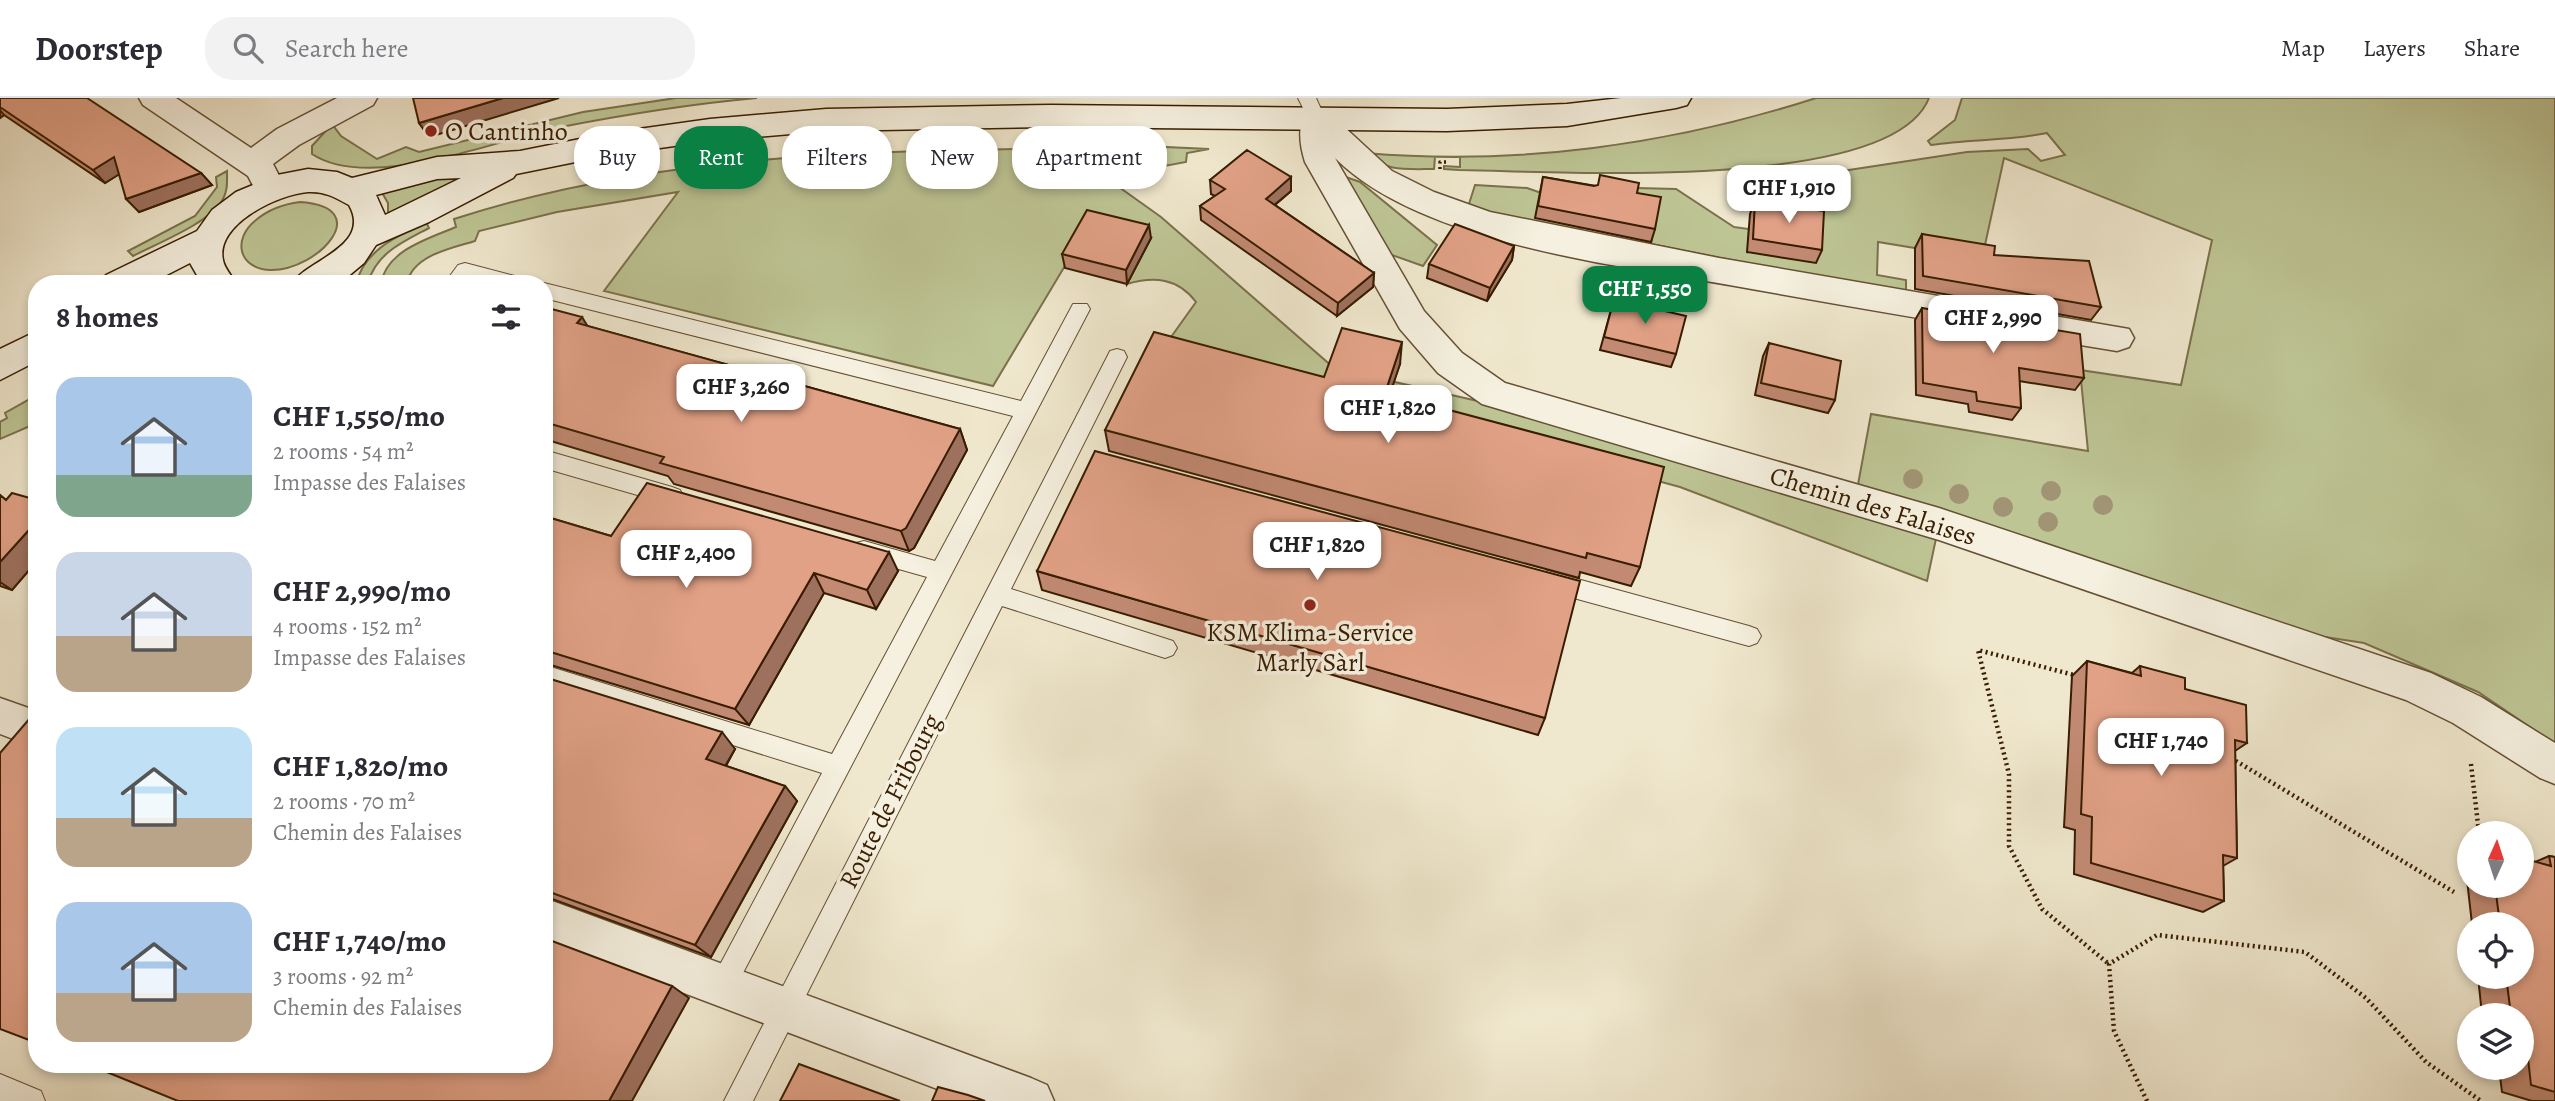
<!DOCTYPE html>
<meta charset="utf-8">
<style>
:root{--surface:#fff;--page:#f2f2f3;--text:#2b2b33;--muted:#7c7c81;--line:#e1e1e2;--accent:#0b8043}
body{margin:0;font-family:Alegreya,serif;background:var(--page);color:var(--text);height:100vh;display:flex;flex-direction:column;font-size:26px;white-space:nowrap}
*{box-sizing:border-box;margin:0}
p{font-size:23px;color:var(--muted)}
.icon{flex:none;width:38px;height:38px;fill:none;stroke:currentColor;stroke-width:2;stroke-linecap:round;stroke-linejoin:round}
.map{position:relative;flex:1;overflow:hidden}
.sheet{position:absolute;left:28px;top:177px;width:525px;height:798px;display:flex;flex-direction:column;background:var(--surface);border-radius:28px;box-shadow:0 4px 10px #0003}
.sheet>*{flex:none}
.banner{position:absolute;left:574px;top:28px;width:665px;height:63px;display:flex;gap:14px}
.needle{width:46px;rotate:3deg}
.tools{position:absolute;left:2457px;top:723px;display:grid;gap:14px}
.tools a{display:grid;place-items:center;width:77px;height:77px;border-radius:50%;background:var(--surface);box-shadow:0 4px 10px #0003;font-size:35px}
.price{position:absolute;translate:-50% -60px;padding:0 16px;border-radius:14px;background:#fff;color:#222;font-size:23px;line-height:46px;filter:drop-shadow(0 2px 4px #0008)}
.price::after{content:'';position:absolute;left:50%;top:42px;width:21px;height:16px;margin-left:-10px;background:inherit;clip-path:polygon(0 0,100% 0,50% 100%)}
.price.selected{background:var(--accent);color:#fff}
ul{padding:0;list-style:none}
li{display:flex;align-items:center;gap:21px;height:175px;padding:0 28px}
li span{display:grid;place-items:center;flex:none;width:196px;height:140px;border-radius:21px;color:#555}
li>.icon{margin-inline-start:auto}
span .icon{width:84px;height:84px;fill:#fffc;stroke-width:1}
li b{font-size:30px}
h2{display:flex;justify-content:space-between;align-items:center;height:84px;padding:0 28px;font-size:30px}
.chip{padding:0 24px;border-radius:28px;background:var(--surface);box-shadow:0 4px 10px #0003;font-size:24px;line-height:63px}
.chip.selected{background:var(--accent);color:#fff}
header{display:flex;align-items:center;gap:42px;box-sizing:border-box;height:98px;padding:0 35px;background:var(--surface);border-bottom:2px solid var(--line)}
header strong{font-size:33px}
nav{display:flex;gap:38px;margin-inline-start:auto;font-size:24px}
.search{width:490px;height:63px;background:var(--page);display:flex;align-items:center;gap:18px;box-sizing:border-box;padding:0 24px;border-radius:28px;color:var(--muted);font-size:26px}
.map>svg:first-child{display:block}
</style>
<header>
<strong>Doorstep</strong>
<div class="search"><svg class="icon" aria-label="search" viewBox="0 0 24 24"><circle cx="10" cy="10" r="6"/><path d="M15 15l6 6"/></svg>Search here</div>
<nav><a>Map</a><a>Layers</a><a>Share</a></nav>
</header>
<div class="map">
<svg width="2555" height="1003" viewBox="0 0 2555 1003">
<rect width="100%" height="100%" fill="#f0e8ce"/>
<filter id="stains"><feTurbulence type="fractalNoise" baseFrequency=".00286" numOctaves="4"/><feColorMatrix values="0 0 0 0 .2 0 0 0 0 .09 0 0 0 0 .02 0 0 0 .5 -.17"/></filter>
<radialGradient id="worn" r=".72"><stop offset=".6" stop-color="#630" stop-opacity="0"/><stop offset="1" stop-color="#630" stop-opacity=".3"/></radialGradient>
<!-- green -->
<path fill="#bec595" stroke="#7b714a" stroke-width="2" d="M676 0H757C690 6 622 17 556 30 493 43 369 94 312 56V48L332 26 341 38 377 61 406 49 419 54 583 14Z
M1816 0H1929C1892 96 1550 73 1459 72L1444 71V68L1460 69V59H1435L1434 71C1408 71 1384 74 1365 55 1517 68 1671 47 1816 0Z
M1962 0H2555V646L2478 594 2364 545 2267 530 1857 392 1871 316 2088 353 2080 272 2181 287 2212 142 2004 60 1976 188 1945 155 1878 144 1877 177 1906 182V197L1651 146 1657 112 1597 89 1676 91 1734 129 1749 131 1748 154 1785 122 1787 101 1755 96 1756 86 1967 54 2028 51 2041 63 2065 57 2047 35C2009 43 1970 41 1931 47L1928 43 1955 22Z
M1166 49 1209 51 1187 55 1186 64 1105 79 1161 119 1334 270 1482 304 1937 436 1927 483 1680 389 1164 249 1196 204C1178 180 1154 178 1127 186L1150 141 1090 126 993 288 604 193 678 94 557 114 479 133 475 143C452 150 413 157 407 185L381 186C386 152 430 140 456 129L454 121C686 46 925 53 1166 49Z
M227 73C227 83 228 92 223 101 212 124 156 146 133 158L128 153 195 118 217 89 216 79Z
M456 76 463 81 388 117V105L381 93Z
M1340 77 1360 84 1437 147 1423 168 1389 156Z
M1475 87 1527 90 1585 110 1580 131 1587 139 1468 109Z
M300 104C376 109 319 172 271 172 238 171 232 141 256 122 269 111 284 106 300 104Z
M426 124 429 130C403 144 376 155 368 185L356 186C364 152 398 138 426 124Z
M37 297V325L0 341V324L7 320 5 315Z"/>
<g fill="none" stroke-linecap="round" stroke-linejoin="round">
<defs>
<path id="service" d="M1298 0H1316L1326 22 1323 26H1311Z
M465 165 526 181 529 186H489L469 181 465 186H444L458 167Z
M544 185 1021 303 1073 206H1087L1090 211 732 896 723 900 714 896 710 887 714 878 822 675 544 588V567L832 656 927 479 856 459 853 452 856 445 864 443 935 463 1013 318 544 200V186H541Z
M1117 251 1124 253 1127 259 1011 491 1173 543 1177 550 1173 557 1165 560 1002 508 753 1003H724L1107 259 1110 253Z
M544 352 672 389 680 392 683 398 680 404 672 407 544 370Z
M1548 473 1749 528 1757 531 1761 538 1757 545 1749 548 1548 493 1540 490 1537 483 1540 476Z
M0 976 41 993 45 1003H0Z"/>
<path id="minor" d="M139 0H176L251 50 277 31 337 0H377L373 7 299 47 273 66 286 91 281 99 270 103 259 99 248 78 143 7Z
M1317 11 1328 14 1392 73 1434 94 1490 114 1719 160 2129 231 2134 240 2129 249 2117 253C1989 232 1862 211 1735 188 1618 167 1421 146 1335 60L1424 213 1462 255 1505 285 1939 410 2431 575 2481 599 2555 645V686L2540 680 2453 625 2406 602 1939 442 1482 306 1438 275 1400 231 1305 64C1300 48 1297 29 1306 14Z
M0 600 37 613V650L0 636Z
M544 800 1031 980 1047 987 1054 1003H969L544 842Z"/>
<path id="secondary" d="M1621 0H1691L1687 7 1676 10 1567 28 1447 33 1051 29 826 33 710 43 610 57 516 76 513 80 429 124 376 147 364 165 339 186H292C304 163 373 149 349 107 335 99 324 93 308 94 279 96 215 126 223 162 224 170 233 179 236 186H202L190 165 149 186H102L106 177 197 133 212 112 236 94 277 77 308 71 337 74 352 80 437 59 520 53 610 35 710 21 826 11 1051 7 1447 11 1567 6ZM461 80 385 117 376 97 437 81Z
M37 233V263L0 282V251Z"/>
</defs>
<!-- service casing -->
<use href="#service" stroke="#665034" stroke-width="2"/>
<!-- minor casing -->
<use href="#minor" stroke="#665034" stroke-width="3"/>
<!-- secondary casing -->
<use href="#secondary" stroke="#381d00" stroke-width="3"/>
<!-- path-far1 -->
<path stroke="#381d00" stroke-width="3.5" stroke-dasharray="2 3.5" stroke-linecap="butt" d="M1440 71V64H1447"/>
<!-- path -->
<path stroke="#381d00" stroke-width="4.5" stroke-dasharray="2 3.5" stroke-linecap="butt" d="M2078 578 1978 552 2009 676V748L2042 811 2109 866
M2231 660 2454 794
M2471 666 2479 735
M2147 1003 2114 933 2109 866 2157 837 2305 854 2366 900 2426 964 2481 1003"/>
<!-- service -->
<use href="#service" fill="#f5f0df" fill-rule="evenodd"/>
<!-- minor -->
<use href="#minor" fill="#f5f0df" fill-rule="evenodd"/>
<!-- secondary -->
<use href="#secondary" fill="#f5f0df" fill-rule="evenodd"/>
</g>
<!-- trees -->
<g fill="#a19475">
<circle cx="1913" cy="381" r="10"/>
<circle cx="2051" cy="393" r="10"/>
<circle cx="1959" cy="396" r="10"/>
<circle cx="2103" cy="407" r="10"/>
<circle cx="2003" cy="409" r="10"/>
<circle cx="2048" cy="424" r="10"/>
</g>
<!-- wall -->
<path fill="#c28a73" stroke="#381d00" stroke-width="2" d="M0 0 201 75 212 87 139 114 119 76 105 85 4 17 0 20Z
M1291 79V93L1275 107 1374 175 1373 189 1337 218 1201 122 1200 108 1215 98 1211 96 1210 82Z
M1543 79 1637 95 1655 131 1651 144 1535 120Z
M1755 103 1822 152 1816 165 1747 154 1750 116Z
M1922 136 1994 157 2101 209 2091 222 1915 191V150Z
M1151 140 1127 186 1065 170 1062 156Z
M1514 148 1512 162 1487 203 1427 180 1429 166Z
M1614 201 1676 256 1671 269 1600 252Z
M544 209 587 228 960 331 967 352 914 450 909 453 674 386 668 378 544 341Z
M1922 210 2084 280 2075 292 2019 283 2021 310 2012 322 1969 314 1968 306 1916 297 1915 222Z
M1769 245 1835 302 1828 315 1755 297 1763 258Z
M1400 266 1389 296 1640 469 1631 488 1580 474 1579 480 1109 353 1105 332 1324 279Z
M0 397 6 402H37V463L12 492 0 488Z
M544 418 611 438 898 473 876 511 824 495 749 627 544 565Z
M1037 473 1545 620 1538 637 1042 492Z
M2087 563 2132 575 2140 568 2185 591 2247 645 2235 653 2237 760 2223 768 2224 803 2203 814 2074 776 2075 732 2064 729 2072 578Z
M544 579 735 651 726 668 785 688 797 703 711 859 544 798Z
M2549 758 2555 759V1003H2532L2502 994 2499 970H2522V917H2482L2478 878H2522V826H2472L2465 764 2469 762V788H2522L2535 764Z"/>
<!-- shaded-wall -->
<path fill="#9e715e" stroke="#381d00" stroke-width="2" d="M503 0H559L429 39 419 25Z
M0 12 4 17 0 20Z
M114 59 126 72 105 85 93 72Z
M201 75 212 87 139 114 126 101Z
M1291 79V93L1266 114V101Z
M1149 127 1151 140 1127 186 1126 172Z
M1514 148 1512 162 1487 203 1490 190Z
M1374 175 1373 189 1337 218 1338 205Z
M582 219 596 242 577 225Z
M1402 244 1400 266 1383 317 1385 295Z
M960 331 967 352 914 450 909 453 901 433Z
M37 423V463L12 492 0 484V464Z
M889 454 898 473 876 511 867 492Z
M814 475 824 495 749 627 735 611Z
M722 634 735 651 720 677 706 661Z
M785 688 797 703 711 859 695 847Z
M672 888 689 900 632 1003H609Z"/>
<!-- building -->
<path fill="#e1a186" stroke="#381d00" stroke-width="2" d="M0 0H87L201 75 126 101 114 59 93 72 0 9Z
M413 0H503L419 25Z
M1247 52 1291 79 1266 101 1374 175 1338 205 1200 108 1225 91 1210 82Z
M1600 77 1639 85 1637 95 1661 99 1655 131 1538 108 1543 79 1594 88 1598 87Z
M1755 103 1824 113 1822 152 1753 141Z
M1087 112 1149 127 1126 172 1062 156Z
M1455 126 1514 148 1490 190 1429 166Z
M1922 136 1995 148 1994 157 2089 163 2101 209 1923 178Z
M1614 201 1686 218 1676 256 1604 239Z
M544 209 582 219 577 225 960 331 906 430 901 433 660 365 664 359 544 324Z
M1922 210 2080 236 2084 280 2019 270 2021 310 1977 303 1976 294 1923 285Z
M1342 230 1402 244 1385 295 1664 369 1640 469 1587 455 1586 460 1105 332 1154 234 1324 279Z
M1769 245 1841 263 1835 302 1761 285Z
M1095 353 1580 483 1545 620 1037 473Z
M647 385 889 454 867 492 814 475 735 611 544 552V418L611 438Z
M12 395 37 402V423L0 464V397L6 402Z
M2087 563 2141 578 2140 568 2185 580V591L2246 607 2247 645 2235 642 2237 760 2223 757 2224 803 2091 765 2092 719 2081 716Z
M544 579 722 634 706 661 785 688 695 847 544 792Z
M37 612V945L0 931V655Z
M2549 758 2555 759V994L2531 987 2525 933 2522 932V917H2511L2506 878H2522V826H2500L2495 788H2522V760L2551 768Z
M544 840 672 888 609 1003H178L87 966H544Z
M799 966 900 1003H780Z
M938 989 968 997 985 1003H932Z"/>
<!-- markers -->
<g fill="#8f2418" stroke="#f5f0df" stroke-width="2.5">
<circle cx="431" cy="33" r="7"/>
<circle cx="1310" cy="507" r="7"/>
</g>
<g text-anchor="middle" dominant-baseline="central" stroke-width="7" stroke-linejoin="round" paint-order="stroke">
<!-- poi labels -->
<g font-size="26" fill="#381d00" stroke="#f5f0df" text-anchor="start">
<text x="445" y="33">O Cantinho</text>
<text x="1310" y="534" text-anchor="middle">KSM Klima-Service<tspan x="1310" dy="30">Marly Sàrl</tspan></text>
</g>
<!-- street labels -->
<g font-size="26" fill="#381d00" stroke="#f5f0df">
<text transform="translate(1873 408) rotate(17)">Chemin des Falaises</text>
<text transform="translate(890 703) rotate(-63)">Route de Fribourg</text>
</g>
</g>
<rect width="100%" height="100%" filter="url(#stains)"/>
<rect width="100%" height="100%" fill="url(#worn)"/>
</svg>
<div class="tools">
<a><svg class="needle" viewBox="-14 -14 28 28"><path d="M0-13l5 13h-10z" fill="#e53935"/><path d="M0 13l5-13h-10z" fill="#7c7c81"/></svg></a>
<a><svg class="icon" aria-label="locate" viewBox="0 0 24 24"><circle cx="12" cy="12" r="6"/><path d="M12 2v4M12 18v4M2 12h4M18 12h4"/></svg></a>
<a><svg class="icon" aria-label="layers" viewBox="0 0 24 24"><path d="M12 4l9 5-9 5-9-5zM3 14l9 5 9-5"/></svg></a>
</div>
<b class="price" style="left:1789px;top:127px">CHF 1,910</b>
<b class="price selected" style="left:1645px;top:228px">CHF 1,550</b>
<b class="price" style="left:1993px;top:257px">CHF 2,990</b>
<b class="price" style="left:741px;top:326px">CHF 3,260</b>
<b class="price" style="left:1388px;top:347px">CHF 1,820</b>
<b class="price" style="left:1317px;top:484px">CHF 1,820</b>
<b class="price" style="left:686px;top:492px">CHF 2,400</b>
<b class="price" style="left:2161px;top:680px">CHF 1,740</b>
<div class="banner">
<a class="chip">Buy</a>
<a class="chip selected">Rent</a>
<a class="chip">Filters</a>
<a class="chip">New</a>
<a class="chip">Apartment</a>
</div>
<section class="sheet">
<h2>8 homes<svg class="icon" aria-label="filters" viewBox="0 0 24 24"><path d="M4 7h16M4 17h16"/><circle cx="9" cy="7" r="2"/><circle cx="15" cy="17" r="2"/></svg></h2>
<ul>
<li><span style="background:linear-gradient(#a9c7e8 70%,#7fa58c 0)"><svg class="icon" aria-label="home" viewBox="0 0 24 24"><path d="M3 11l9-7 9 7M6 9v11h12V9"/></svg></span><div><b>CHF 1,550/mo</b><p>2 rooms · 54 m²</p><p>Impasse des Falaises</p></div></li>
<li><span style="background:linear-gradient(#c9d6e8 60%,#b9a48a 0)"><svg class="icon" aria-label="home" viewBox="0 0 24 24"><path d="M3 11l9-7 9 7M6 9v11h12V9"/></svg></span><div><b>CHF 2,990/mo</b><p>4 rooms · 152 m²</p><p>Impasse des Falaises</p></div></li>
<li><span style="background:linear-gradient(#bfe0f5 65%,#b9a48a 0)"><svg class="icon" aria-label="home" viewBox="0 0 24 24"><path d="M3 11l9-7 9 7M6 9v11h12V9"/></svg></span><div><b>CHF 1,820/mo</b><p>2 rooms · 70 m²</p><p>Chemin des Falaises</p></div></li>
<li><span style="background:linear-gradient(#a9c7e8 65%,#b9a48a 0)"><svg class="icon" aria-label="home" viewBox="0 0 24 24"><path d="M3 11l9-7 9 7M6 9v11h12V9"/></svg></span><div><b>CHF 1,740/mo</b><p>3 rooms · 92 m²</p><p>Chemin des Falaises</p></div></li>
</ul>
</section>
</div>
